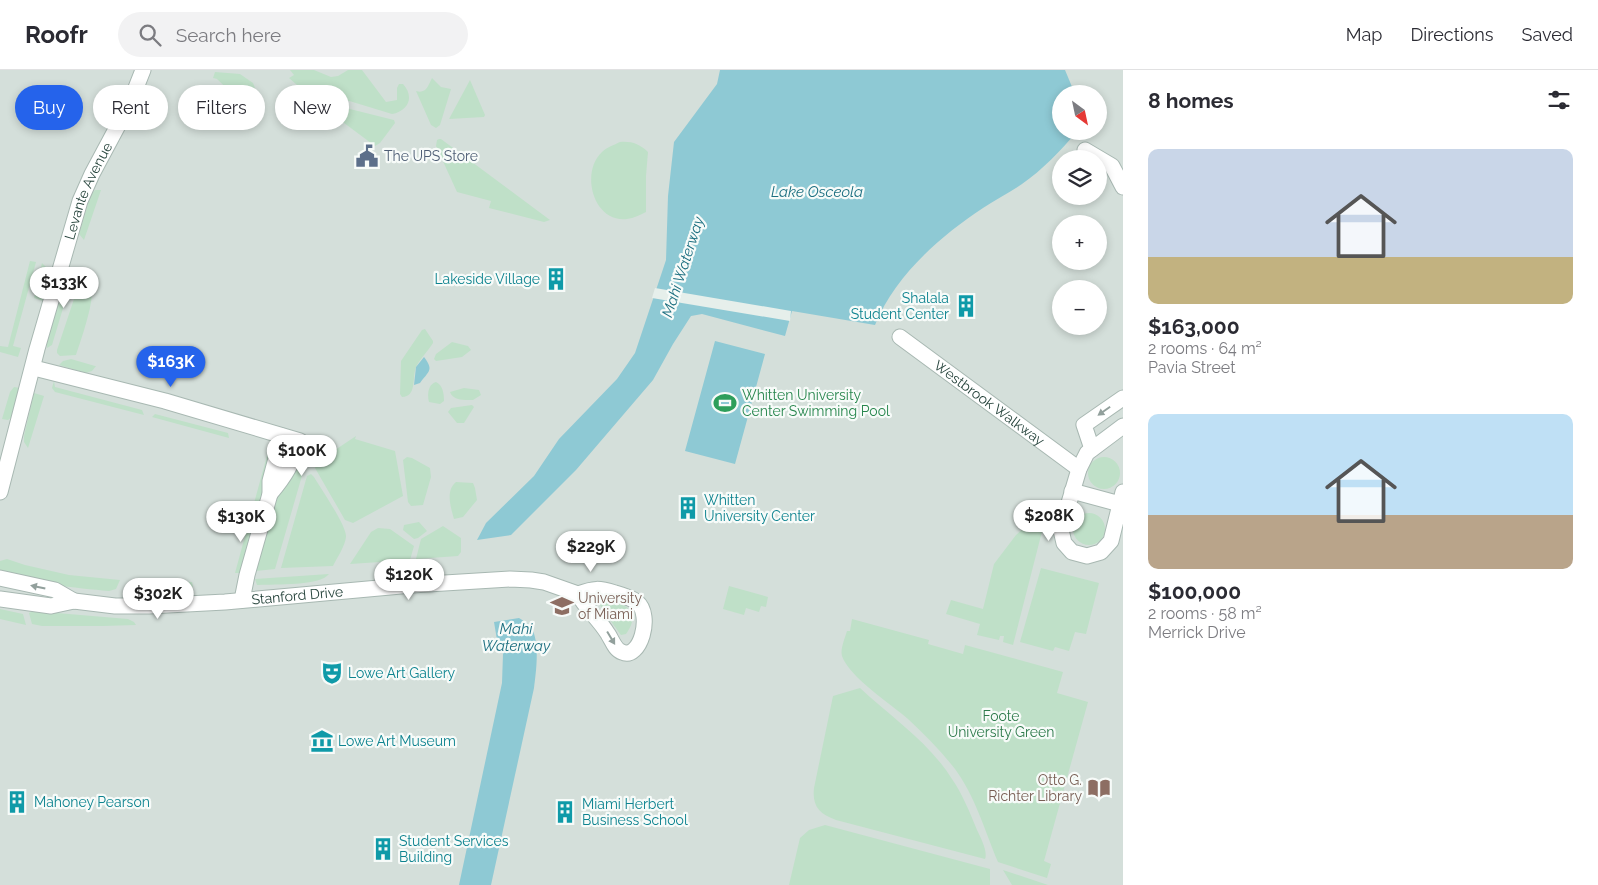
<!DOCTYPE html>
<meta charset="utf-8">
<style>
:root{--surface:#fff;--page:#f2f2f3;--text:#2b2b33;--muted:#7c7c81;--line:#e1e1e2;--accent:#2563eb}
body{margin:0;font-family:Raleway,sans-serif;background:var(--page);color:var(--text);height:100vh;display:flex;flex-direction:column;font-size:19px;white-space:nowrap}
*{box-sizing:border-box;margin:0}
p{font-size:16px;color:var(--muted)}
.icon{flex:none;width:28px;height:28px;fill:none;stroke:currentColor;stroke-width:2;stroke-linecap:round;stroke-linejoin:round}
.map{position:relative;flex:1;overflow:hidden}
.drawer{display:flex;flex-direction:column;background:var(--surface);width:475px}
.drawer>*{flex:none}
.top-card{position:absolute;left:15px;top:15px;width:475px;height:45px;display:flex;gap:10px}
.needle{width:32px;rotate:147deg}
.buttons{position:absolute;left:1052px;top:15px;display:grid;gap:10px}
.buttons a{display:grid;place-items:center;width:55px;height:55px;border-radius:50%;background:var(--surface);box-shadow:0 2px 8px #0003;font-size:25px}
.price{position:absolute;translate:-50% -42px;padding:0 11px;border-radius:18px;background:#fff;color:#222;font-size:16px;line-height:32px;filter:drop-shadow(0 1px 2px #0008)}
.price::after{content:'';position:absolute;left:50%;top:30px;width:15px;height:11px;margin-left:-8px;background:inherit;clip-path:polygon(0 0,100% 0,50% 100%)}
.price.selected{background:var(--accent);color:#fff}
ul{padding:0;list-style:none}
li{display:grid;align-content:center;gap:10px;height:265px;padding:0 25px}
li span{display:grid;place-items:center;height:155px;border-radius:10px;color:#555}
li>.icon{margin-inline-start:auto}
span .icon{width:90px;height:90px;fill:#fffc;stroke-width:1}
li b{font-size:21px}
h2{display:flex;justify-content:space-between;align-items:center;height:60px;padding:0 25px;font-size:21px}
.tag{padding:0 18px;border-radius:22px;background:var(--surface);box-shadow:0 2px 8px #0003;font-size:18px;line-height:45px}
.tag.selected{background:var(--accent);color:#fff}
header{display:flex;align-items:center;gap:30px;box-sizing:border-box;height:70px;padding:0 25px;background:var(--surface);border-bottom:1px solid var(--line)}
header strong{font-size:24px}
nav{display:flex;gap:28px;margin-inline-start:auto;font-size:18px}
.search{width:350px;height:45px;background:var(--page);display:flex;align-items:center;gap:12px;box-sizing:border-box;padding:0 18px;border-radius:28px;color:var(--muted);font-size:19px}
main{display:flex;flex:1;min-height:0}
.map>svg:first-child{display:block}
</style>
<header>
<strong>Roofr</strong>
<div class="search"><svg class="icon" aria-label="search" viewBox="0 0 24 24"><circle cx="10" cy="10" r="6"/><path d="M15 15l6 6"/></svg>Search here</div>
<nav><a>Map</a><a>Directions</a><a>Saved</a></nav>
</header>
<main>
<div class="map">
<svg width="1123" height="815" viewBox="0 0 1123 815">
<rect width="100%" height="100%" fill="#e6efeb"/>
<!-- built -->
<path fill="#d4dfda" fill-rule="evenodd" d="M0 0H1123V815H0ZM1061 24H1099V61H1061ZM1061 89H1099V126H1061ZM1061 154H1099V191H1061ZM1061 219H1099V256H1061Z"/>
<!-- green -->
<path fill="#bfe0c8" d="M290 0H314L331 7 338 6 348 0H362L386 32 397 30V18L399 14H403C415 27 408 41 392 44L297 15 289 8 294 5Z
M215 2 240 4 253 13 255 18 243 28 238 29 217 9 213 8Z
M432 8 441 17 451 19 440 55 436 58 431 55 416 21C426 24 428 16 432 8Z
M470 10 485 45 484 47 449 49Z
M334 35 394 50 395 53 380 73 375 76 332 44 331 37Z
M439 69H441L550 150 544 152 489 138 491 131 457 122 436 76 437 70Z
M620 72C631 71 640 74 648 82L646 106V142C640 145 634 148 627 149 593 153 580 102 602 82 607 77 614 75 620 72Z
M95 120H101L84 170 79 164 91 124Z
M30 191 36 192 13 276 21 278 18 287 0 282V276L8 277Z
M42 193 49 200V207L43 231 34 228Z
M81 208C86 211 90 214 91 220 95 230 80 273 76 285L60 286 57 283V280Z
M58 233 64 235 52 275 47 278V271Z
M425 259 433 271V273C428 281 420 289 416 297 412 307 417 327 402 327L400 324 401 291 422 260Z
M452 272 468 276 471 280 462 287 436 291 434 289 436 284Z
M71 289 95 296H96L92 301 86 303 59 295 63 291Z
M54 311 55 317 142 340 144 345 55 322 52 318Z
M436 312C443 315 444 324 444 331L440 334 429 332C427 325 428 314 436 312Z
M14 317 20 318 12 347 8 350 2 349 10 322Z
M464 318 479 320 481 325 473 330C465 330 453 331 450 322Z
M34 323 44 326 28 378 24 372V366Z
M472 335 474 337 464 353H457L448 342 451 338Z
M155 344 228 363 229 368 152 347Z
M356 366 355 369 395 381 403 426 353 453 345 450 315 398 317 392Z
M268 382 272 385 241 503H235Z
M1088 403a16 16 0 1 1 32 0a16 16 0 1 1-32 0Z
M407 387 412 388 430 398 431 407 423 435 411 436 408 432 403 390Z
M301 391 306 392 275 499 256 501 278 425Z
M311 404 314 407C321 419 347 456 346 467 345 476 337 488 333 496L281 498 307 406Z
M456 412 473 413 475 418 477 430 463 447 454 449C451 438 445 421 456 412Z
M1046 438H1048L1013 575 1003 572 1004 566H1000L999 570 977 565 980 554 946 544 951 530 983 539 994 494 1016 465Z
M1073 459a16 16 0 1 1 32 0a16 16 0 1 1-32 0Z
M419 452 427 461 418 468 414 469 403 460 404 455Z
M443 456 461 468V482L458 486 416 489 421 469Z
M378 458 390 459 414 476 410 490 350 494 371 462Z
M7 489 25 495 69 505 120 510 116 519 109 521C77 518 28 514 0 500V491Z
M1041 498 1099 513 1086 564 1075 562 1069 581 1055 577 1053 581 1020 572Z
M329 504C320 516 275 514 259 515H257L255 509Z
M134 511 192 512 193 516 189 522 137 521 133 516Z
M729 516 768 527 766 537 761 536 759 542 746 538 744 545 723 539Z
M602 528C623 532 643 540 626 564L621 565C618 561 599 535 598 531Z
M0 539 23 544 26 555 0 549Z
M33 541 128 549 134 552 136 555 103 556H42L32 554 29 543Z
M852 549 929 570 928 574 963 584 965 575 1063 602 1057 623 1088 632 1044 791 1051 794 1047 808 998 792C985 761 975 726 955 699 941 681 924 664 908 649 891 634 849 607 842 586 840 579 845 568 847 561H850Z
M860 618C891 647 929 672 952 709 963 725 970 743 977 760 981 768 988 782 985 789L836 750C819 744 812 736 814 718L833 626Z
M825 755 990 799V815H789L800 768 809 760Z
M1003 800 1048 815H1012Z"/>
<!-- water -->
<path fill="#8ec9d4" d="M720 0H1065L1075 24H1061V61H1077C1061 81 1042 100 1022 114 1009 123 995 130 983 138 939 167 895 206 875 255L792 241 785 266 702 244 691 246 673 274 653 310 576 400 511 465 477 470 486 453 534 406 559 369 617 309 635 283 666 190 668 126 674 72 717 14Z
M715 271 765 284 735 394 685 381Z
M424 287C434 300 429 301 420 313L414 315 416 297Z
M519 548C522 550 526 552 529 555 541 567 536 602 534 618L491 815H459L502 613 503 584 497 570 494 552Z"/>
<!-- pier -->
<path fill="#e6efeb" d="M655 218 791 241 790 251 652 228Z"/>
<g fill="none" stroke-linecap="round" stroke-linejoin="round">
<defs>
<g id="minor">
<path d="M1085 80 1112 96 1123 117"/>
<path id="s1" d="M900 267 1079 399"/>
<path d="M34 298 165 331 300 371C291 395 287 404 270 424"/>
<path d="M1123 356 1087 383 1079 399 1061 460 1064 473 1072 482 1087 486 1101 482 1111 471 1123 422"/>
<path d="M1092 379 1084 355 1123 328"/>
<path d="M1072 421 1120 434"/>
<path id="s2" d="M0 422 37 279 80 131 92 104 130 33 143 0"/>
<path d="M0 508 55 520 74 531"/>
<path id="s3" d="M0 529 51 536 74 531 115 536H149L225 532 412 515 510 509 531 510 544 512 578 524C586 539 599 549 608 564 612 570 615 580 622 582 640 591 653 545 637 532 631 528 622 525 615 523 599 518 594 518 578 524"/>
<path d="M242 530 247 505 270 424V411L282 366"/>
</g>
</defs>
<!-- minor casing -->
<use href="#minor" stroke="#a8b8b2" stroke-width="17"/>
<!-- minor -->
<use href="#minor" stroke="#fff" stroke-width="15"/>
</g>
<!-- one-way arrows -->
<defs><path id="oneway-solid" d="M-6-.8H1V-3.2L6.5 0L1 3.2V.8H-6Z" transform="scale(1.25)"/></defs>
<g fill="#92a09c">
<use href="#oneway-solid" transform="translate(1104 341) rotate(145)"/>
<use href="#oneway-solid" transform="translate(38 517) rotate(-168)"/>
<use href="#oneway-solid" transform="translate(611 568) rotate(59)"/>
</g>
<!-- icons -->
<defs>
<symbol id="civic-bare" viewBox="-9 -9 18 18"><path d="M-.6-6.5H3V-4.5H.6V-3L4-1V1h2V6H-6V1h2V-1L-.6-3ZM-1.2 2.5V6h2.4V2.5Z" fill="#5c6f8a" stroke="#f7fbf9" stroke-width="2.5" paint-order="stroke"/></symbol>
<symbol id="building-bare" viewBox="-9 -9 18 18"><path d="M-4-6H4V6H1V3H-1V6H-4ZM-2.5-4.3h1.7v1.8h-1.7ZM.8-4.3h1.7v1.8H.8ZM-2.5-1h1.7V.8h-1.7ZM.8-1h1.7V.8H.8Z" fill="#0f9aa8" stroke="#f7fbf9" stroke-width="2.5" paint-order="stroke"/></symbol>
<symbol id="stadium-bare" viewBox="-9 -9 18 18"><path d="M0-5a6.5 5 0 1 0 0 10a6.5 5 0 1 0 0-10ZM-3.5-1.8h7v3.6h-7Z" fill="#2e9e5b" stroke="#f7fbf9" stroke-width="2.5" paint-order="stroke"/></symbol>
<symbol id="university-bare" viewBox="-9 -9 18 18"><path d="M0-5L7-2L0 1L-7-2ZM-4 1L0 2.5L4 1V4Q0 6-4 4Z" fill="#8d6e63" stroke="#f7fbf9" stroke-width="2.5" paint-order="stroke"/></symbol>
<symbol id="theatre-bare" viewBox="-9 -9 18 18"><path d="M-5-5.5Q0-4 5-5.5V0Q5 5 0 6Q-5 5-5 0ZM-3.3-2.5H-1v1.5H-3.3ZM1-2.5H3.3v1.5H1ZM-2.8 1Q0 5.5 2.8 1Z" fill="#0f9aa8" stroke="#f7fbf9" stroke-width="2.5" paint-order="stroke"/></symbol>
<symbol id="museum-bare" viewBox="-9 -9 18 18"><path d="M0-6L6-3V-2H-6V-3ZM-5-1h2V3h-2ZM-1-1h2V3h-2ZM3-1h2V3H3ZM-6 4H6V6H-6Z" fill="#0f9aa8" stroke="#f7fbf9" stroke-width="2.5" paint-order="stroke"/></symbol>
<symbol id="library-bare" viewBox="-9 -9 18 18"><path d="M-6-4Q-3-5.5-.7-3.5V5Q-3 3-6 4ZM6-4Q3-5.5 .7-3.5V5Q3 3 6 4Z" fill="#8d6e63" stroke="#f7fbf9" stroke-width="2.5" paint-order="stroke"/></symbol>
</defs>
<g fill-rule="evenodd">
<use href="#civic-bare" x="351" y="70" width="32" height="32"/>
<use href="#building-bare" x="540" y="193" width="32" height="32"/>
<use href="#building-bare" x="950" y="220" width="32" height="32"/>
<use href="#stadium-bare" x="709" y="317" width="32" height="32"/>
<use href="#building-bare" x="672" y="422" width="32" height="32"/>
<use href="#university-bare" x="546" y="520" width="32" height="32"/>
<use href="#theatre-bare" x="316" y="587" width="32" height="32"/>
<use href="#museum-bare" x="306" y="655" width="32" height="32"/>
<use href="#library-bare" x="1083" y="702" width="32" height="32"/>
<use href="#building-bare" x="1" y="716" width="32" height="32"/>
<use href="#building-bare" x="549" y="726" width="32" height="32"/>
<use href="#building-bare" x="367" y="763" width="32" height="32"/>
</g>
<g text-anchor="middle" dominant-baseline="central" stroke-width="4.5" stroke-linejoin="round" paint-order="stroke">
<!-- service labels -->
<g font-size="14" fill="#4e5e75" stroke="#f7fbf9" text-anchor="start">
<text x="384" y="86">The UPS Store</text>
</g>
<!-- street labels -->
<g font-size="14" fill="#24423a" stroke="#f7fbf9">
<text stroke="none"><textPath href="#s2" startOffset="314">Levante Avenue</textPath></text>
<text stroke="none"><textPath href="#s1" startOffset="111">Westbrook Walkway</textPath></text>
<text stroke="none"><textPath href="#s3" startOffset="299">Stanford Drive</textPath></text>
</g>
<!-- culture labels -->
<g font-size="14" fill="#0d838f" stroke="#f7fbf9" text-anchor="start">
<text x="540" y="209" text-anchor="end">Lakeside Village</text>
<text x="949" y="228" text-anchor="end">Shalala<tspan x="949" dy="16">Student Center</tspan></text>
<text x="704" y="430">Whitten<tspan x="704" dy="16">University Center</tspan></text>
<text x="348" y="603">Lowe Art Gallery</text>
<text x="338" y="671">Lowe Art Museum</text>
<text x="34" y="732">Mahoney Pearson</text>
<text x="582" y="734">Miami Herbert<tspan x="582" dy="16">Business School</tspan></text>
<text x="399" y="771">Student Services<tspan x="399" dy="16">Building</tspan></text>
</g>
<!-- leisure labels -->
<g font-size="14" fill="#27864d" stroke="#f7fbf9" text-anchor="start">
<text x="742" y="325">Whitten University<tspan x="742" dy="16">Center Swimming Pool</tspan></text>
</g>
<!-- education labels -->
<g font-size="14" fill="#785e54" stroke="#f7fbf9" text-anchor="start">
<text x="578" y="528">University<tspan x="578" dy="16">of Miami</tspan></text>
<text x="1082" y="710" text-anchor="end">Otto G.<tspan x="1082" dy="16">Richter Library</tspan></text>
</g>
<!-- park labels -->
<g font-size="14" fill="#2d7a4b" stroke="#f7fbf9">
<text x="1001" y="646">Foote<tspan x="1001" dy="16">University Green</tspan></text>
</g>
<!-- water labels -->
<g font-size="15" font-style="italic" fill="#1c6f80" stroke="#f7fbf9">
<text x="817" y="122">Lake Osceola</text>
<text transform="translate(683 197) rotate(-72)">Mahi Waterway</text>
<text x="516" y="559">Mahi<tspan x="516" dy="17">Waterway</tspan></text>
</g>
</g>
</svg>
<div class="buttons">
<a><svg class="needle" viewBox="-14 -14 28 28"><path d="M0-13l5 13h-10z" fill="#e53935"/><path d="M0 13l5-13h-10z" fill="#7c7c81"/></svg></a>
<a><svg class="icon" aria-label="layers" viewBox="0 0 24 24"><path d="M12 4l9 5-9 5-9-5zM3 14l9 5 9-5"/></svg></a>
<a>+</a>
<a>−</a>
</div>
<b class="price" style="left:64px;top:239px">$133K</b>
<b class="price selected" style="left:171px;top:318px">$163K</b>
<b class="price" style="left:302px;top:407px">$100K</b>
<b class="price" style="left:1049px;top:472px">$208K</b>
<b class="price" style="left:241px;top:473px">$130K</b>
<b class="price" style="left:591px;top:503px">$229K</b>
<b class="price" style="left:409px;top:531px">$120K</b>
<b class="price" style="left:158px;top:550px">$302K</b>
<div class="top-card">
<a class="tag selected">Buy</a>
<a class="tag">Rent</a>
<a class="tag">Filters</a>
<a class="tag">New</a>
</div>
</div>
<section class="drawer">
<h2>8 homes<svg class="icon" aria-label="filters" viewBox="0 0 24 24"><path d="M4 7h16M4 17h16"/><circle cx="9" cy="7" r="2"/><circle cx="15" cy="17" r="2"/></svg></h2>
<ul>
<li><span style="background:linear-gradient(#c9d6e8 70%,#c2b280 0)"><svg class="icon" aria-label="home" viewBox="0 0 24 24"><path d="M3 11l9-7 9 7M6 9v11h12V9"/></svg></span><div><b>$163,000</b><p>2 rooms · 64 m²</p><p>Pavia Street</p></div></li>
<li><span style="background:linear-gradient(#bfe0f5 65%,#b9a48a 0)"><svg class="icon" aria-label="home" viewBox="0 0 24 24"><path d="M3 11l9-7 9 7M6 9v11h12V9"/></svg></span><div><b>$100,000</b><p>2 rooms · 58 m²</p><p>Merrick Drive</p></div></li>
</ul>
</section>
</main>
